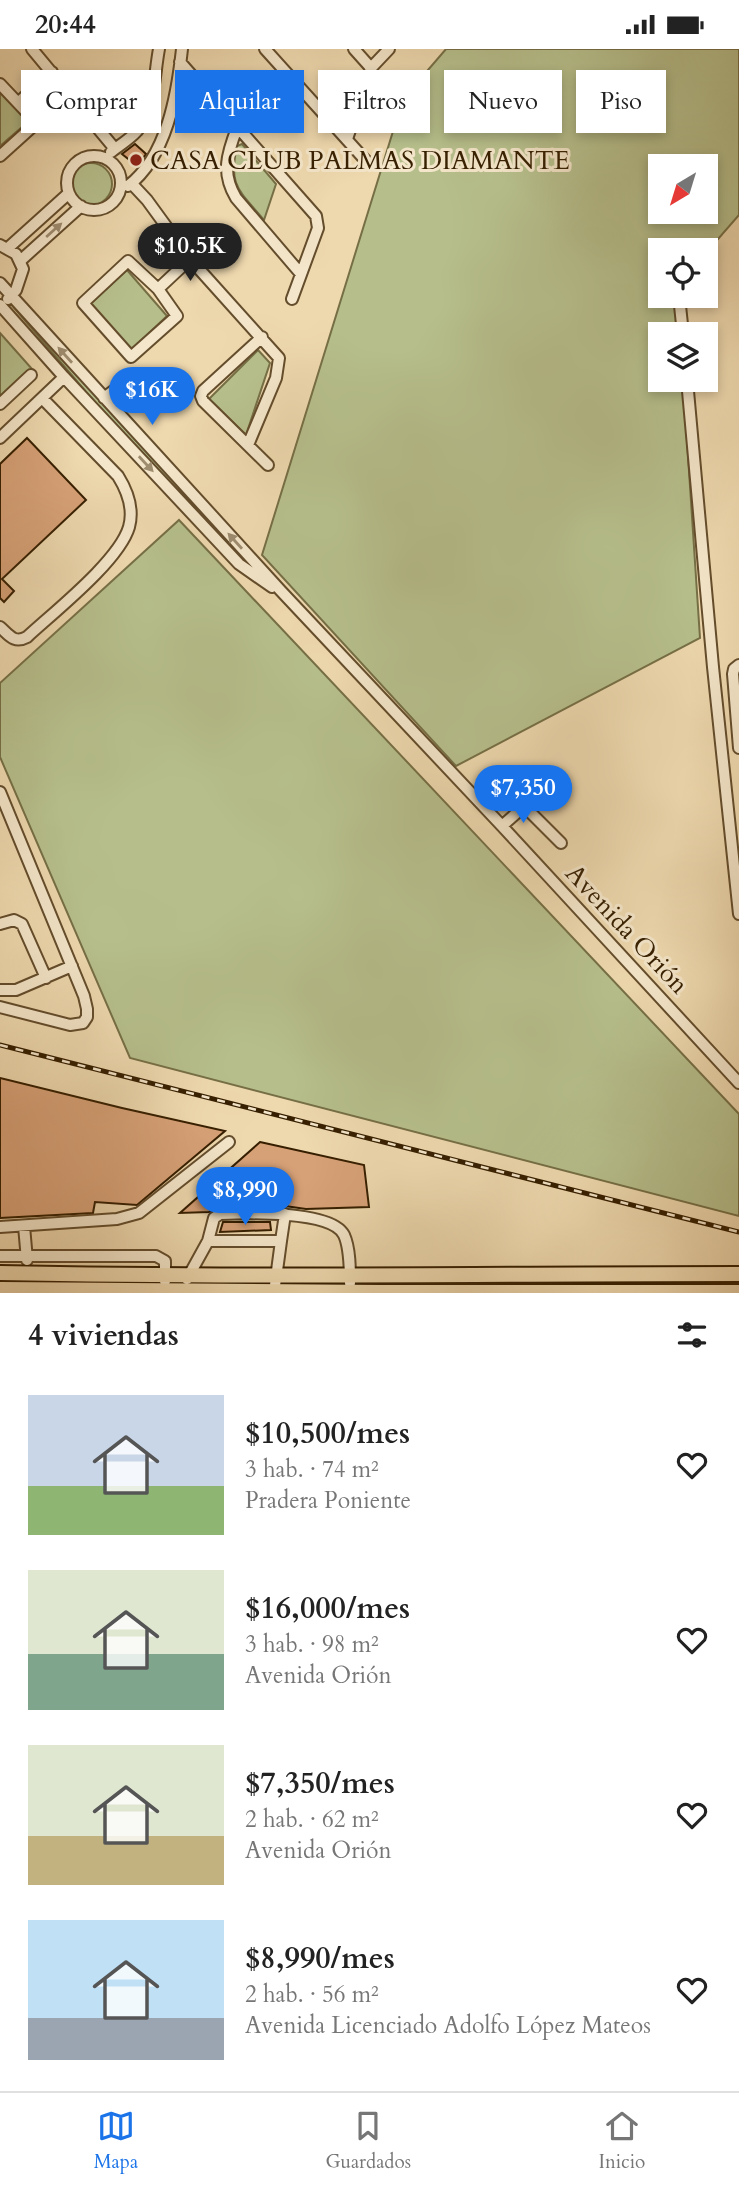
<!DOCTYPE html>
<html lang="es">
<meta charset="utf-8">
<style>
:root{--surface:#fff;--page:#f2f2f2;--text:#222;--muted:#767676;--line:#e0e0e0;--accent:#1a73e8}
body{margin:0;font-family:Cardo,serif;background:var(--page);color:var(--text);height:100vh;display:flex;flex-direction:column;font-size:26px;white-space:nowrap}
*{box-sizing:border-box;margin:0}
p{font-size:23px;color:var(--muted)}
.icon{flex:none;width:38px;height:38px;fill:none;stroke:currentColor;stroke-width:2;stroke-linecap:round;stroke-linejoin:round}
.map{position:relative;height:1244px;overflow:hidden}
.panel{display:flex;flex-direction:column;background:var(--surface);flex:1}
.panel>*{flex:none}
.guide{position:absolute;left:21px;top:21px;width:698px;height:63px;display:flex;gap:14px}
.needle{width:46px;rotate:218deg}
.buttons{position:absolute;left:648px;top:105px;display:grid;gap:14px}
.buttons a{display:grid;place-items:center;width:70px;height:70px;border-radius:0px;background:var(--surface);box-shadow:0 4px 10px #0003;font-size:35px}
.price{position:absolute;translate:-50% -60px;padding:0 16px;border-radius:24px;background:var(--accent);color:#fff;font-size:23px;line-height:46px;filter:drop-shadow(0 2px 4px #0008)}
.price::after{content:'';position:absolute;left:50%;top:42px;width:21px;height:16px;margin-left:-10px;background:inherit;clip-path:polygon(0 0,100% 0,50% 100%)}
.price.on{background:#222;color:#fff}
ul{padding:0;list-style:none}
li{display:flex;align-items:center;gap:21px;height:175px;padding:0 28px}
li span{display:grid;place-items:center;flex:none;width:196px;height:140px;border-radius:0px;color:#555}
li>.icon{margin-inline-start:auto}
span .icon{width:84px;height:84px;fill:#fffc;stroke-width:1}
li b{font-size:30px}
h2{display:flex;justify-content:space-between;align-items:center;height:84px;padding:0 28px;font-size:30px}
.chip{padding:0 24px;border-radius:0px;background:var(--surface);box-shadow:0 4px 10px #0003;font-size:24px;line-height:63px}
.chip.on{background:var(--accent);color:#fff}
.status{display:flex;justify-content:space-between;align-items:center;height:49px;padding:0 35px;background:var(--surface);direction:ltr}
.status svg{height:19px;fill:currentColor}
.tab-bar{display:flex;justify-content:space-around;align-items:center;height:98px;border-top:2px solid var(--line);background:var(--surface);font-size:19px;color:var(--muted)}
.tab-bar a{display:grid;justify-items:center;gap:4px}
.tab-bar .on{color:var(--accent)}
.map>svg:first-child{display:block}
</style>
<div class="status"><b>20:44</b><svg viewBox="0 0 49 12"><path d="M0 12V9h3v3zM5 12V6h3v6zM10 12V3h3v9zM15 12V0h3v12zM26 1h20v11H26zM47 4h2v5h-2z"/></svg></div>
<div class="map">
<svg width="739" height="1244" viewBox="0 0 739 1244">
<rect width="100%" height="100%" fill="#eed8ae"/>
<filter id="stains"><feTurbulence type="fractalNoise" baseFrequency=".00286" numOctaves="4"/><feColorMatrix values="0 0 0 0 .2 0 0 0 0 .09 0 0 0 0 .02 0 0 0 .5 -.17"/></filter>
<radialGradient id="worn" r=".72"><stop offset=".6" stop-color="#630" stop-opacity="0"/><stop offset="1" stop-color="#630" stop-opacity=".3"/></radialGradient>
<!-- green -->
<path fill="#b6bf8c" stroke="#766f46" stroke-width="2" fill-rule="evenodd" d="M446 0H739V166L705 205V201H660V247H677L680 285H660V331H683L700 589 456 717 262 506 403 50ZM660 117H705V163H660Z
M0 40 29 72 0 97Z
M242 95 276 135 264 171C239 141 228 137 237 97Z
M70 135a21 21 0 1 1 42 0a21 21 0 1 1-42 0Z
M127 221 167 267 130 302 88 257Z
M13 251 250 513 245 514 235 504 99 358 10 254Z
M0 284 32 320 0 352Z
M258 301 270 314 246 386 209 350Z
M179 471 739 1065V1167L130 1009 0 708V634Z"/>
<!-- building -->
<path fill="#d7a177" stroke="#361f00" stroke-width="2" d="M135 95 146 105 137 117 122 105Z
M27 389 86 451 2 530 14 542 4 553 0 549V415Z
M0 1029 122 1059 225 1082 137 1156 95 1153 93 1164 0 1169Z
M260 1093 364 1116 369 1158 306 1160 285 1157H219L209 1163 180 1164Z
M223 1173H270L271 1181 220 1183Z"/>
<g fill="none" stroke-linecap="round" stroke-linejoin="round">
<defs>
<path id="minor" d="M32 0 115 100
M265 0 367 113
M354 0 371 19
M180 13 316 167 318 179 292 250
M0 35 35 72 31 79 0 107
M19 53 52 23
M237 79C227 105 221 124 236 149L301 225
M347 90 371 19 389 0
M111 103C120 96 130 90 137 82 155 60 154 26 159 0
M67 134a27 27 0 1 1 54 0a27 27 0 1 1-54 0Z
M132 135 147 151 190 210 279 309 276 329 248 396
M128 137C167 107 177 46 182 0
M0 196 16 205 23 220 16 241 8 250
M8 199 69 144
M20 212 81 157
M128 212 158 240 177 267 131 308 83 254Z
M0 234 281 542 502 777 739 1034
M158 240 190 210
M679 247 683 285
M0 256 64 328 239 515 272 538
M262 288 203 342 201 347 203 352 268 416
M687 331 713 618 739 865
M104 349 121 336 141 357
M0 355 31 326
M0 389 64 328
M0 578C9 586 14 595 27 588 54 563 119 512 129 478 134 460 128 443 118 427L42 349
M739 616 734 620 733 625 739 699
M0 743 84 947 87 960V968L83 974 70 976 0 958
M525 758 561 794
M502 777 521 760 563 737
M0 875 14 871 22 875 46 929
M0 941H16L72 917
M24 1177 27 1211
M0 1178 117 1170 139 1164 229 1093
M208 1192 214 1169 220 1165C245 1164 332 1161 344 1186 350 1199 350 1220 350 1234
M281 1192 285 1165
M0 1207H156L165 1212V1232
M187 1230 208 1192H281L274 1244"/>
<path id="major" d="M0 1224C246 1229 493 1225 739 1225
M0 1240 380 1243H739"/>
</defs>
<!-- minor casing -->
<use href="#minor" stroke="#644d2c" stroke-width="14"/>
<!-- major casing -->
<use href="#major" stroke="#361f00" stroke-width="18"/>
<!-- minor -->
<use href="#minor" stroke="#f4e6ca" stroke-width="10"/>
<!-- major -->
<use href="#major" stroke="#eed8ae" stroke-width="14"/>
<defs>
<path id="rail" d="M0 996 739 1183"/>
</defs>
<!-- rail casing -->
<use href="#rail" stroke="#361f00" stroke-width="5"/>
<!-- rail -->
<use href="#rail" stroke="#f4e6ca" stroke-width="2.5" stroke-dasharray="8" stroke-linecap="butt"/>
</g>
<!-- one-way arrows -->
<defs><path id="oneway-solid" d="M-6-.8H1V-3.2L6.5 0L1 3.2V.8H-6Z" transform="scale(1.75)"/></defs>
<g fill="#9e8c6f">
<use href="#oneway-solid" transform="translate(54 181) rotate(-42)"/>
<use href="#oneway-solid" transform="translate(65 306) rotate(-132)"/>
<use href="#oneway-solid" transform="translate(146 415) rotate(47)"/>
<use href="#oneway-solid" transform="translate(235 492) rotate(-132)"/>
</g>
<!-- markers -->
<circle fill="#8f2418" stroke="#f4e6ca" stroke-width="2.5" cx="136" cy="111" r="7"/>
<g text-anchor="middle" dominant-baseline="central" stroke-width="6" stroke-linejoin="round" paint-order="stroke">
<!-- poi labels -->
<g font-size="26" fill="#361f00" stroke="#f4e6ca" text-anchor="start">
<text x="150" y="111">CASA CLUB PALMAS DIAMANTE</text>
</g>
<!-- street labels -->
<g font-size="26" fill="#361f00" stroke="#f4e6ca">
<text transform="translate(627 880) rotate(47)">Avenida Orión</text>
</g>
</g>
<rect width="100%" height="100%" filter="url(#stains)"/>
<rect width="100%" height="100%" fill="url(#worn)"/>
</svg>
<div class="buttons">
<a><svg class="needle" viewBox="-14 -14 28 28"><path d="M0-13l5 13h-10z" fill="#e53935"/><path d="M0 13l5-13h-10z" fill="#767676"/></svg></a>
<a><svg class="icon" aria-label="locate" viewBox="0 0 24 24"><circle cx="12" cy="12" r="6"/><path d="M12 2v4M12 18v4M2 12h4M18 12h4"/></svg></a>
<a><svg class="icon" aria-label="layers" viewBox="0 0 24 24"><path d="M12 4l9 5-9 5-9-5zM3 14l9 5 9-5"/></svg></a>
</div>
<b class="price on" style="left:190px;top:234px">$10.5K</b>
<b class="price" style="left:152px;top:378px">$16K</b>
<b class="price" style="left:523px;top:776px">$7,350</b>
<b class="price" style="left:245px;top:1178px">$8,990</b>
<div class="guide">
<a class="chip">Comprar</a>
<a class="chip on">Alquilar</a>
<a class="chip">Filtros</a>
<a class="chip">Nuevo</a>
<a class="chip">Piso</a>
</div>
</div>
<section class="panel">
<h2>4 viviendas<svg class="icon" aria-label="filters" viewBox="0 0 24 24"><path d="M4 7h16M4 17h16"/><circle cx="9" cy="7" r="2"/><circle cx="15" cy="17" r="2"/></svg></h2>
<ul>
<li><span style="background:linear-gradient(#c9d6e8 65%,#8fb573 0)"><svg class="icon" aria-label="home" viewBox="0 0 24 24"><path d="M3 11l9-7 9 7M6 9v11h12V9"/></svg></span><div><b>$10,500/mes</b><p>3 hab. · 74 m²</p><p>Pradera Poniente</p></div><svg class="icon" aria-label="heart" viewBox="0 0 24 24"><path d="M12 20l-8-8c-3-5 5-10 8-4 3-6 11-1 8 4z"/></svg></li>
<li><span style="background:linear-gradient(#dfe7d0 60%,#7fa58c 0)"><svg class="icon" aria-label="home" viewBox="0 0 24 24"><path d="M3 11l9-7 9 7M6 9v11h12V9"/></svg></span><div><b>$16,000/mes</b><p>3 hab. · 98 m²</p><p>Avenida Orión</p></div><svg class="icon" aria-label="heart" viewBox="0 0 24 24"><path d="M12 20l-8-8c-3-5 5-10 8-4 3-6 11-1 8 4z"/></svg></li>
<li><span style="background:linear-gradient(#dfe7d0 65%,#c2b280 0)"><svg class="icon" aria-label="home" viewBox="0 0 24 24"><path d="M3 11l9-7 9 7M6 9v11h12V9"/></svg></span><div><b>$7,350/mes</b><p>2 hab. · 62 m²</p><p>Avenida Orión</p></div><svg class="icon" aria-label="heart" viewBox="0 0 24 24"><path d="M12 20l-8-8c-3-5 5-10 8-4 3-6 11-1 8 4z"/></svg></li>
<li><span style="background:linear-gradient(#bfe0f5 70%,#9aa5b1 0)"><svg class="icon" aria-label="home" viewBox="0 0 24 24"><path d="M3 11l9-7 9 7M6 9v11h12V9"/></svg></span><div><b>$8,990/mes</b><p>2 hab. · 56 m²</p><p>Avenida Licenciado Adolfo López Mateos</p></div><svg class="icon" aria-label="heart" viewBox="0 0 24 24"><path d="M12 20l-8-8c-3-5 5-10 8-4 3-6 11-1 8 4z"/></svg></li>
</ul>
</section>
<nav class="tab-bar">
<a class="on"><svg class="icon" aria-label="map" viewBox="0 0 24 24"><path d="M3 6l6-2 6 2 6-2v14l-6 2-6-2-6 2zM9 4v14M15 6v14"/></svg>Mapa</a>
<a><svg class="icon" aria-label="saved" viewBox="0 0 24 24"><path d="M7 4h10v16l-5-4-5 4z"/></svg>Guardados</a>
<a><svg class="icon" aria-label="home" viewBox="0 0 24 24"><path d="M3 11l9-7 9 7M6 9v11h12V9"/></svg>Inicio</a>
</nav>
